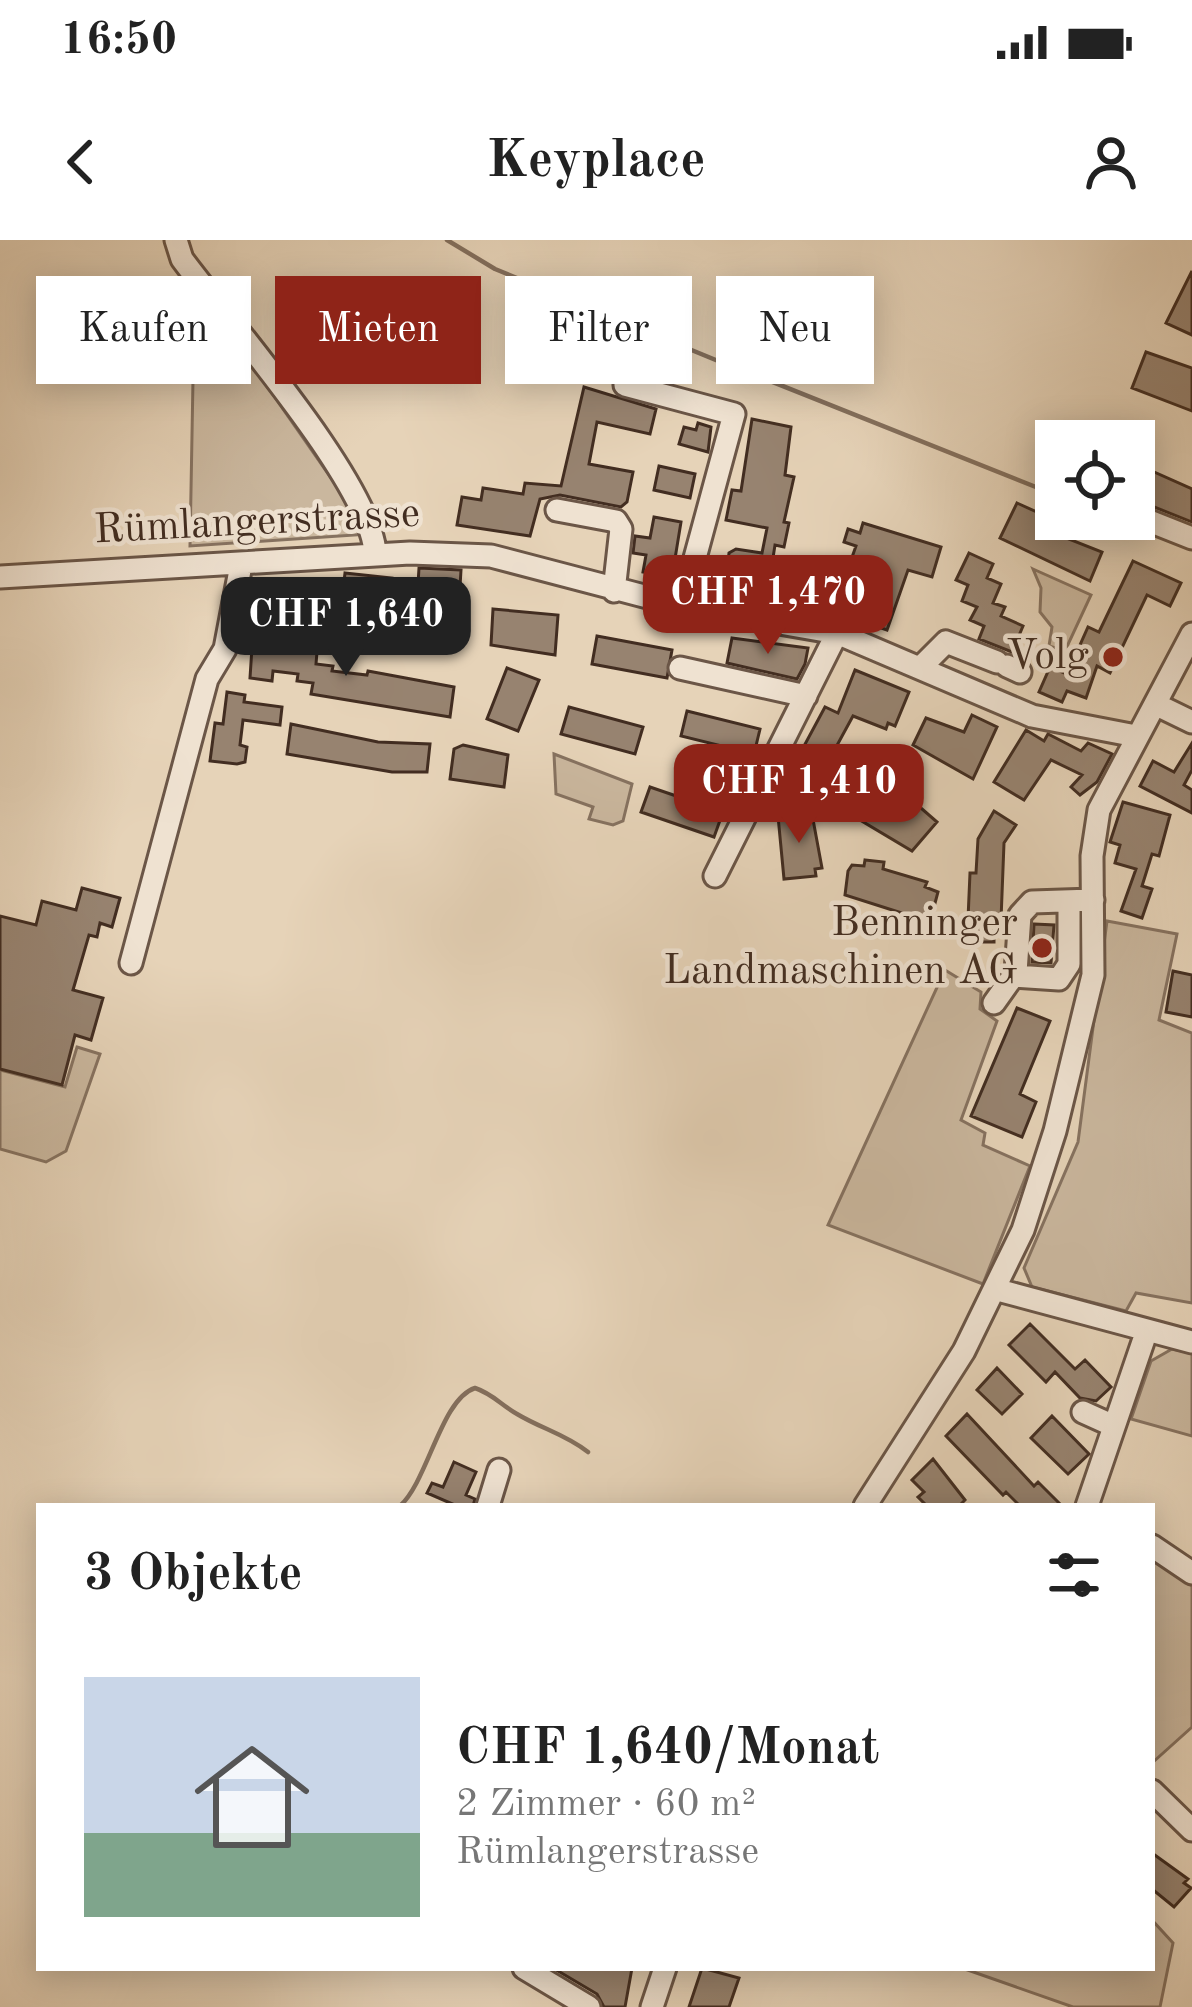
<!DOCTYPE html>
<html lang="de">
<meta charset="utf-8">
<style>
:root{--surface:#fff;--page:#f6f6f6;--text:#222;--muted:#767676;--accent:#8f2418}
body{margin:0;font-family:"Old Standard TT",serif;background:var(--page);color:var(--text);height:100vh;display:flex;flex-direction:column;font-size:45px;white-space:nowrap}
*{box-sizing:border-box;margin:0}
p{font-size:39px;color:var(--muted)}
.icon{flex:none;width:66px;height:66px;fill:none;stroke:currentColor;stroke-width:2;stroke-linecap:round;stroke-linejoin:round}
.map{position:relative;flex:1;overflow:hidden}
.sheet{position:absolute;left:36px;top:1263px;width:1119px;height:468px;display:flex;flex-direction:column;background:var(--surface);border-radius:0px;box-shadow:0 6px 30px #0003}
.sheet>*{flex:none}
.guide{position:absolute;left:36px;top:36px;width:1122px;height:108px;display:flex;gap:24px}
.fabs{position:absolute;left:1035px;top:180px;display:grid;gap:24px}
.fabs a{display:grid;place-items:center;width:120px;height:120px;border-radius:0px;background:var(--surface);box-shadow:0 6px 30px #0003;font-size:60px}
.price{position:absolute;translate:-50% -102px;padding:0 27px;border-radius:24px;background:var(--accent);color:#fff;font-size:39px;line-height:78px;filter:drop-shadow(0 3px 6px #0008)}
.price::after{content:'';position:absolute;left:50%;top:72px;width:36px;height:27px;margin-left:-18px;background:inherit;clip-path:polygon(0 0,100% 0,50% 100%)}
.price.selected{background:#222;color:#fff}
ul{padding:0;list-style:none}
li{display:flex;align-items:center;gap:36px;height:300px;padding:0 48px}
li span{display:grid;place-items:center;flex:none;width:336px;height:240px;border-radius:0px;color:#555}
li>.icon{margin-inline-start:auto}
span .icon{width:144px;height:144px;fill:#fffc;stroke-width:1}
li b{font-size:51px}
h2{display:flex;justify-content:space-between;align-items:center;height:144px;padding:0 48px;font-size:51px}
.tag{padding:0 42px;border-radius:0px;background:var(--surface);box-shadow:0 6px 30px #0003;font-size:42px;line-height:108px}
.tag.selected{background:var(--accent);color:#fff}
.status{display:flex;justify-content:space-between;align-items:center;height:84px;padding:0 60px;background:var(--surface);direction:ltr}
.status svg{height:33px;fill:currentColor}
header{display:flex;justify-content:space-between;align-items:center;height:156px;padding:0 48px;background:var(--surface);font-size:54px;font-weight:800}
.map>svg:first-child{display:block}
</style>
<div class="status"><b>16:50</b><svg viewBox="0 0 49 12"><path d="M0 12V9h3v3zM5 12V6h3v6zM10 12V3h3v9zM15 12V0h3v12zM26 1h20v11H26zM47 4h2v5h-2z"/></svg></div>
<header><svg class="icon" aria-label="back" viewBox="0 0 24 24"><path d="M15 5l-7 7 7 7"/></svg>Keyplace<svg class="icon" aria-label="person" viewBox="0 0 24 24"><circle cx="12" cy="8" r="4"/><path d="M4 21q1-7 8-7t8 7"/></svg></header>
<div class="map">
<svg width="1192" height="1767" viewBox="0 0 1192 1767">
<rect width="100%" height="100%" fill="#e6d3b8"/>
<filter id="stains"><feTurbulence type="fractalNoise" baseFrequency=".00167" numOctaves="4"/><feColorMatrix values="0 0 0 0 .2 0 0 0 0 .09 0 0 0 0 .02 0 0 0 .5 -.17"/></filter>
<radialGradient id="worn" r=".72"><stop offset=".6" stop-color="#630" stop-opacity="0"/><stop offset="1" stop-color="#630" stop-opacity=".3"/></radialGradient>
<!-- green -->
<path fill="#cab79e" stroke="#867260" stroke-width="3" d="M205 57 370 294 190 306 194 84Z
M1033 329 1091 355 1065 411 1049 406 1052 387 1040 372 1041 348Z
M554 514 632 544 623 581 613 585 589 579 593 567 556 554Z
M1107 681 1177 694 1159 780 1192 793V1063L1136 1053 1126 1071 1032 1047 1024 1028 1078 902Z
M945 730 981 752 980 769 997 781 961 880 985 893 983 905 1030 926 983 1044 828 985Z
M77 807 100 814 66 911 46 922 0 909V830L65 847Z
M1172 1109 1192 1113V1196L1131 1179 1151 1121Z
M1152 1320 1192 1346V1487L1152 1523Z
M1152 1680 1173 1703 1160 1767H1073L962 1728H1152Z"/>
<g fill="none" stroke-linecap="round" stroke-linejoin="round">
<!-- stream -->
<path stroke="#836f5d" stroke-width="4.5" d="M447 0 495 29 740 130
M755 135 1056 255
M1116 279 1133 286
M400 1266C428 1241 441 1159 475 1148 493 1154 501 1165 517 1174 542 1189 565 1194 588 1212"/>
</g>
<!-- building -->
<path fill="#978370" stroke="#422d21" stroke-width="3" d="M1192 31V95L1166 83Z
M1146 112 1192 128V171L1132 148Z
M584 147 656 169 650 194 597 182 589 224 633 232 627 262 621 267 560 255 540 259 530 296 457 285 462 257 481 260 483 248 523 254 525 243 561 246Z
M752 179 791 187 785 235 794 237 784 282 789 283 784 307 775 305 767 356 730 351 733 331 727 330 729 313 736 309 762 313 767 288 726 280 732 250 741 251Z
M698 183 711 187 708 212 679 204 684 187 696 190Z
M1134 223 1192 249V282L1134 259Z
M659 226 695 234 690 258 654 250Z
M1017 263 1061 283 1056 294 1102 312 1090 341 1000 298Z
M654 277 681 282 672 337 643 332 646 315 633 313 635 296 650 298Z
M863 283 941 307 932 337 908 330 887 390 833 371 856 306 844 302 848 289 860 293Z
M969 313 993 324 987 338 1001 344 993 363 1005 367 1001 376 1023 386 1012 412 979 399 984 386 970 380 977 367 962 361 968 345 956 340Z
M1133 321 1181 343 1170 366 1147 355 1110 433 1097 426 1086 458 1067 451 1062 462 1039 452 1050 427 1067 434 1088 387 1099 392Z
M419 328 461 330 459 363 417 360Z
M345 333 392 338 387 383 424 395 420 410 381 401 386 383 340 376Z
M493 369 558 375 555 415 491 405Z
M253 392 286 396 285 402 317 412 316 424 333 426 332 431 367 435 368 431 454 447 450 477 311 454 313 443 297 441 298 434 273 431 272 441 250 438Z
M597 396 672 410 667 438 592 424Z
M732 398 808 408 805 424 797 439 727 423Z
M507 428 539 440 518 491 487 479Z
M855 430 909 452 895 486 888 483 886 489 853 476 835 509 843 514 832 533 854 542 858 537 869 544 872 539 910 564 913 561 937 582 912 611 845 571 858 569 789 534 825 467 838 473Z
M227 452 245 455 244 462 282 467 280 485 243 480 240 505 247 507 245 522 237 524 210 521 215 483 223 484Z
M569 467 643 487 635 514 561 494Z
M687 471 760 489 754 514 681 496Z
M972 475 997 487 973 539 913 505 926 478 964 492Z
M291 484 378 502 430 504 427 532H392L287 514Z
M1026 490 1044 501 1048 494 1081 511 1088 503 1112 514 1097 542 1080 555 1071 547 1082 535 1051 520 1024 560 994 542Z
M1192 503V530L1184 545 1192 550V573L1140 546 1153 521 1174 532Z
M463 505 508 515 504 547 450 539 454 509Z
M650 547 723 572 714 597 641 572Z
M1123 562 1170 575 1159 616 1152 614 1142 646 1152 649 1142 678 1121 671 1136 629 1115 623 1120 605 1110 602Z
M994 571 1016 585 1004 603 1001 680H994V702H967L970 633H976L978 599Z
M812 574 822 628 815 629 816 636 784 639 778 576Z
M865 620 884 622 883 629 927 642 925 647 938 652 930 682 845 655 848 631 852 625 864 626Z
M82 648 120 658 112 687 100 683 97 697 89 695 73 750 103 758 91 800 75 795 62 845 0 829V676L36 685 42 661 76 670Z
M1034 684 1054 685 1051 723 1032 722Z
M1173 731 1192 735V777L1166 772Z
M1017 768 1050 781 1020 854 1036 862 1022 897 971 876Z
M1030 1084 1075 1129 1085 1120 1111 1147 1096 1161 1080 1158 1055 1132 1046 1142 1009 1105Z
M997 1128 1022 1154 1002 1174 977 1150Z
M967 1174 1034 1246 1038 1242 1062 1266H1020L1006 1252 1003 1255 946 1196Z
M1052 1176 1089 1214 1068 1234 1031 1198Z
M933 1219 965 1260 959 1266H927L918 1257 924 1252 912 1240Z
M454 1222 476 1232 466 1255 475 1259 473 1266H457L427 1253 432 1243 443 1247Z
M1152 1613 1188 1639 1184 1643 1191 1648 1174 1667 1152 1649Z
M553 1728H632L625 1767H604L597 1754Z
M702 1728 739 1738 729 1767H689Z"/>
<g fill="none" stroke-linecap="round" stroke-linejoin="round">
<defs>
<path id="minor" d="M176 0 182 19C226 79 375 248 375 315
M625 145 734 174 682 366
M557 270 616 281 621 289 614 351
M1134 275 1192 298
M0 337 410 313 491 316 682 366 837 393 1032 476 1136 496
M922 426 946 402 997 422
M1007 426 1020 432
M680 428 806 456
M1155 464 1192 482
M715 636 837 393
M131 723 207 439 225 409 241 325
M1014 736 1059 739 1069 724V662
M994 763 1016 732 1020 675 1032 662 1093 660
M998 1050 1192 1102
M1083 1172 1114 1186
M488 1266 499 1230
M865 1266 964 1111 1023 990 1055 891 1093 735 1092 616 1099 570 1192 394
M1087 1266 1146 1093
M1152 1306 1192 1333
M1152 1551 1192 1590
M524 1728 589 1767
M652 1767 665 1728"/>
</defs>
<!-- minor casing -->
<use href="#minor" stroke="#6b5647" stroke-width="27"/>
<!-- minor -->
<use href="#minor" stroke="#efe2d1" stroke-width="21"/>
</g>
<!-- markers -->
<g fill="#8f2418" stroke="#efe2d1" stroke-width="4.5">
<circle cx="1113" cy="417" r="12"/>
<circle cx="1042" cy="708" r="12"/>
</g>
<g text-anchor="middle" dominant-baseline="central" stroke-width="9" stroke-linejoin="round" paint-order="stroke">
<!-- street labels -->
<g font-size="42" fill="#422d21" stroke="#efe2d1">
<text transform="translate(257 283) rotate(-3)">Rümlangerstrasse</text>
</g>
<!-- poi labels -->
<g font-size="42" fill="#422d21" stroke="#efe2d1" text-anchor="end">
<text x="1089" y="417">Volg</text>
<text x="1018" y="684">Benninger<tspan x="1018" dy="48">Landmaschinen AG</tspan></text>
</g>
</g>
<rect width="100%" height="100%" filter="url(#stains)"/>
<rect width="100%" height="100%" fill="url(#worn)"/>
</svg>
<div class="fabs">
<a><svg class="icon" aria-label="locate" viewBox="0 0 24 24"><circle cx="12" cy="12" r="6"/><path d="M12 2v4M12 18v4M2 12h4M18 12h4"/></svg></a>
</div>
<b class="price" style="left:768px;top:417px">CHF 1,470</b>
<b class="price selected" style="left:346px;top:439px">CHF 1,640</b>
<b class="price" style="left:799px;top:606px">CHF 1,410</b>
<div class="guide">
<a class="tag">Kaufen</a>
<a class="tag selected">Mieten</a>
<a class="tag">Filter</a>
<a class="tag">Neu</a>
</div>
<section class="sheet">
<h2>3 Objekte<svg class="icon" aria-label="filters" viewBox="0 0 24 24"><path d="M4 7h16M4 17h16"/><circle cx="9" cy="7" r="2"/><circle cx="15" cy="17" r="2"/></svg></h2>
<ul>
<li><span style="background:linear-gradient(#c9d6e8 65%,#7fa58c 0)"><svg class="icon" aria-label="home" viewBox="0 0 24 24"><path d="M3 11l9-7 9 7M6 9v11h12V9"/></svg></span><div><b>CHF 1,640/Monat</b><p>2 Zimmer · 60 m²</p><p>Rümlangerstrasse</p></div></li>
</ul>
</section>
</div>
